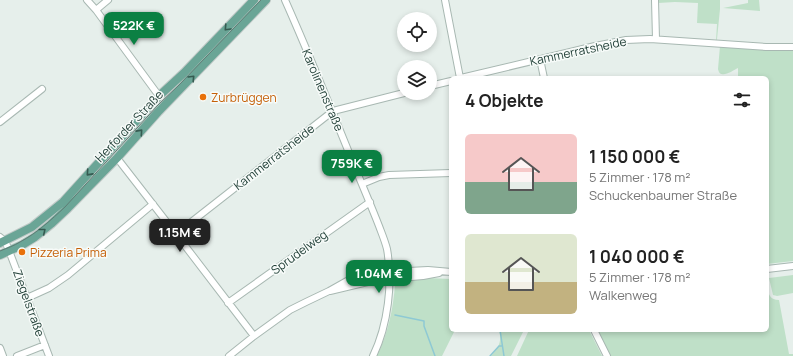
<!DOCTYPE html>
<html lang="de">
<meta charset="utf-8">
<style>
:root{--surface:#fff;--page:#f2f2f2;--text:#222;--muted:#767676;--accent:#0b8043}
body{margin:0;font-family:Manrope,sans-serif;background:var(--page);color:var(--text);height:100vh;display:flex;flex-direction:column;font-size:15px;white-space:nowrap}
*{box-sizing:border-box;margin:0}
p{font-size:13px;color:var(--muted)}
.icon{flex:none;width:22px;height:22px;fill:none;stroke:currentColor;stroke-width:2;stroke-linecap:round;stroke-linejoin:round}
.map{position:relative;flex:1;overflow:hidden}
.drawer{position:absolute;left:449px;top:76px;width:320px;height:256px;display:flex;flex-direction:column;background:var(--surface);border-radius:6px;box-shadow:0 2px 6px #0003}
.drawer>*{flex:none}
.tools{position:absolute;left:397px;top:12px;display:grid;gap:8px}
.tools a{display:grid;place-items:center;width:40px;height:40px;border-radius:50%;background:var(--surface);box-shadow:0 2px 6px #0003;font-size:20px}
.price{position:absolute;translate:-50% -34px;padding:0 9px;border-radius:8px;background:var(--accent);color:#fff;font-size:13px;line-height:26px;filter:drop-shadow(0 1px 2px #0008)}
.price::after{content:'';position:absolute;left:50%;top:24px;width:12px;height:9px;margin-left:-6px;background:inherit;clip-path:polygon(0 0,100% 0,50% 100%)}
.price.current{background:#222;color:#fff}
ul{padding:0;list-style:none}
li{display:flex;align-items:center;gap:12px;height:100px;padding:0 16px}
li span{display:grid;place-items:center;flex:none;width:112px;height:80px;border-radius:6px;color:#555}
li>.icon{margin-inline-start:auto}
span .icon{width:48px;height:48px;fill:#fffc;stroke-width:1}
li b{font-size:17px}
h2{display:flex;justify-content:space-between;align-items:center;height:48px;padding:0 16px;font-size:17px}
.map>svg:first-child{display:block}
</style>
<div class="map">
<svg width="793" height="356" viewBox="0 0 793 356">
<rect width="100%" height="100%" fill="#e6efeb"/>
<!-- green -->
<path fill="#bfe0c8" d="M658 0H720V9L717 39 716 41 717 24 697 23 698 3 675 2 658 3Z
M748 0H759L760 11 723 8 748 3Z
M720 46 793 49V261L767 264V78H738V68C732 71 720 80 718 69Z
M793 275V293L777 296 773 295 769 278Z
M428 278 451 279V330H455L442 356H377C388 333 393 310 395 285L398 281 400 280Z
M767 287C769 295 770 300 779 300L789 354H793V356H610L596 330H767Z
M499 330H524L511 356H491C499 347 502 342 499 330Z
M529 330H589L602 356H517Z"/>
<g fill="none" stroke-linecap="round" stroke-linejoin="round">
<!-- stream -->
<path stroke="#8ec9d4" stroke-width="1.5" d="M395 315 424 321V326L435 356
M500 330 504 356
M490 356 499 346H502"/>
<defs>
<path id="minor" d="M87 0 96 10 159 96
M285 0C310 56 333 113 356 170 364 189 372 208 379 226 382 234 385 241 387 249 393 283 388 325 373 356
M445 0 460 78
M655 0 656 39
M96 10 108 0
M540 59 544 78
M461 78 595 46 626 40 650 39 766 47H793
M430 86 451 81
M0 122 42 89
M117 158 176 234 254 336
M362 184 379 177 389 175 451 173
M176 234 333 111 404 93
M0 237 5 241 8 248 49 356
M767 269 793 266
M330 291 376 280 423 276 439 273
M27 298 49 288 68 275 153 204
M228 303 370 202
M594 330 607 356
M0 348 3 356
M17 356 45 345
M229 356 254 336 290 310 306 302 329 291 345 282 356 277 374 273 389 272 428 270 451 272"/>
<path id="major" d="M0 243 32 227 63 202 159 96 184 73 254 0
M0 255 22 245 35 237 51 224 68 208 117 158 158 112 266 0"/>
</defs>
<!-- minor casing -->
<use href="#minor" stroke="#a8b8b2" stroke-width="8"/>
<!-- major casing -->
<use href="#major" stroke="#c2cac8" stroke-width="10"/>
<!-- minor -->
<use href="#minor" stroke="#fff" stroke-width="6"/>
<!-- major -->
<use href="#major" stroke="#6aa596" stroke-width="8"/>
<!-- tram -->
<path stroke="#5f7d75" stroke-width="1" d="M0 251C7 248 14 246 20 242 37 233 51 220 65 207L158 105 179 85 261 0"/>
</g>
<!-- one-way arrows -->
<defs><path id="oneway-chevron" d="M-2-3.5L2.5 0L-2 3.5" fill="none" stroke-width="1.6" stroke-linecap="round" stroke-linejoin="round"/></defs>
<g stroke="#365b51">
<use href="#oneway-chevron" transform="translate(227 28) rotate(133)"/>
<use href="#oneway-chevron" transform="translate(192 78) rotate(-46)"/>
<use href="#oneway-chevron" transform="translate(140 132) rotate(-48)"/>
<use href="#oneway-chevron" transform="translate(89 173) rotate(132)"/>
<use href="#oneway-chevron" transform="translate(43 231) rotate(-39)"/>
</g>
<!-- markers -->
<g fill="#e8710a" stroke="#f7fbf9" stroke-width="1.5">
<circle cx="203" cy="97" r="4"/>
<circle cx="22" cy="252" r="4"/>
</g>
<g text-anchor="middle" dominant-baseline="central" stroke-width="3" stroke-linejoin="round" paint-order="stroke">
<!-- street labels -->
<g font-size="12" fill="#24423a" stroke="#f7fbf9">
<text transform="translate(578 51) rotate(-12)">Kammerratsheide</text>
<text transform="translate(323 90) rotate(67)">Karolinenstraße</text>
<text transform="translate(129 126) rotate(-47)">Herforder Straße</text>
<text transform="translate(274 157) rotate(-38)">Kammerratsheide</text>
<text transform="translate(299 252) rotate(-36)">Sprudelweg</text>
<text transform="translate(29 303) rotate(70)">Ziegelstraße</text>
</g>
<!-- food labels -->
<g font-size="12" fill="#c56008" stroke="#f7fbf9" text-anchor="start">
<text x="211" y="97">Zurbrüggen</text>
<text x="30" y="252">Pizzeria Prima</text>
</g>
</g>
</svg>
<div class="tools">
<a><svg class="icon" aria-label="locate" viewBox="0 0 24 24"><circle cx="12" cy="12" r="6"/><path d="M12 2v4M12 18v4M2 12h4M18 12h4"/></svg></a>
<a><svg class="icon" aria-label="layers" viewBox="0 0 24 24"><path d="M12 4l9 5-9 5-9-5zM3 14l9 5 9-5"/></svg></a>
</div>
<b class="price" style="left:134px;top:46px">522K €</b>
<b class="price" style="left:352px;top:184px">759K €</b>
<b class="price current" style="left:180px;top:253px">1.15M €</b>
<b class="price" style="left:379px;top:294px">1.04M €</b>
<section class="drawer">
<h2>4 Objekte<svg class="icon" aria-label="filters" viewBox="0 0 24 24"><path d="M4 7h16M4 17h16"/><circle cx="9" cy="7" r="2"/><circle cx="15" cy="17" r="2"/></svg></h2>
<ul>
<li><span style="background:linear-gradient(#f6c9c9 60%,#7fa58c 0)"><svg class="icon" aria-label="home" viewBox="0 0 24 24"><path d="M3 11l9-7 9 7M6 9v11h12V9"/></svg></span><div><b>1 150 000 €</b><p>5 Zimmer · 178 m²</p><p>Schuckenbaumer Straße</p></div></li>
<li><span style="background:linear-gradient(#dfe7d0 60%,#c2b280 0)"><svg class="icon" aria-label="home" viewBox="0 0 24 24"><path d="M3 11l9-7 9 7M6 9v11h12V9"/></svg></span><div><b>1 040 000 €</b><p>5 Zimmer · 178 m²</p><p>Walkenweg</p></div></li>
</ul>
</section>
</div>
